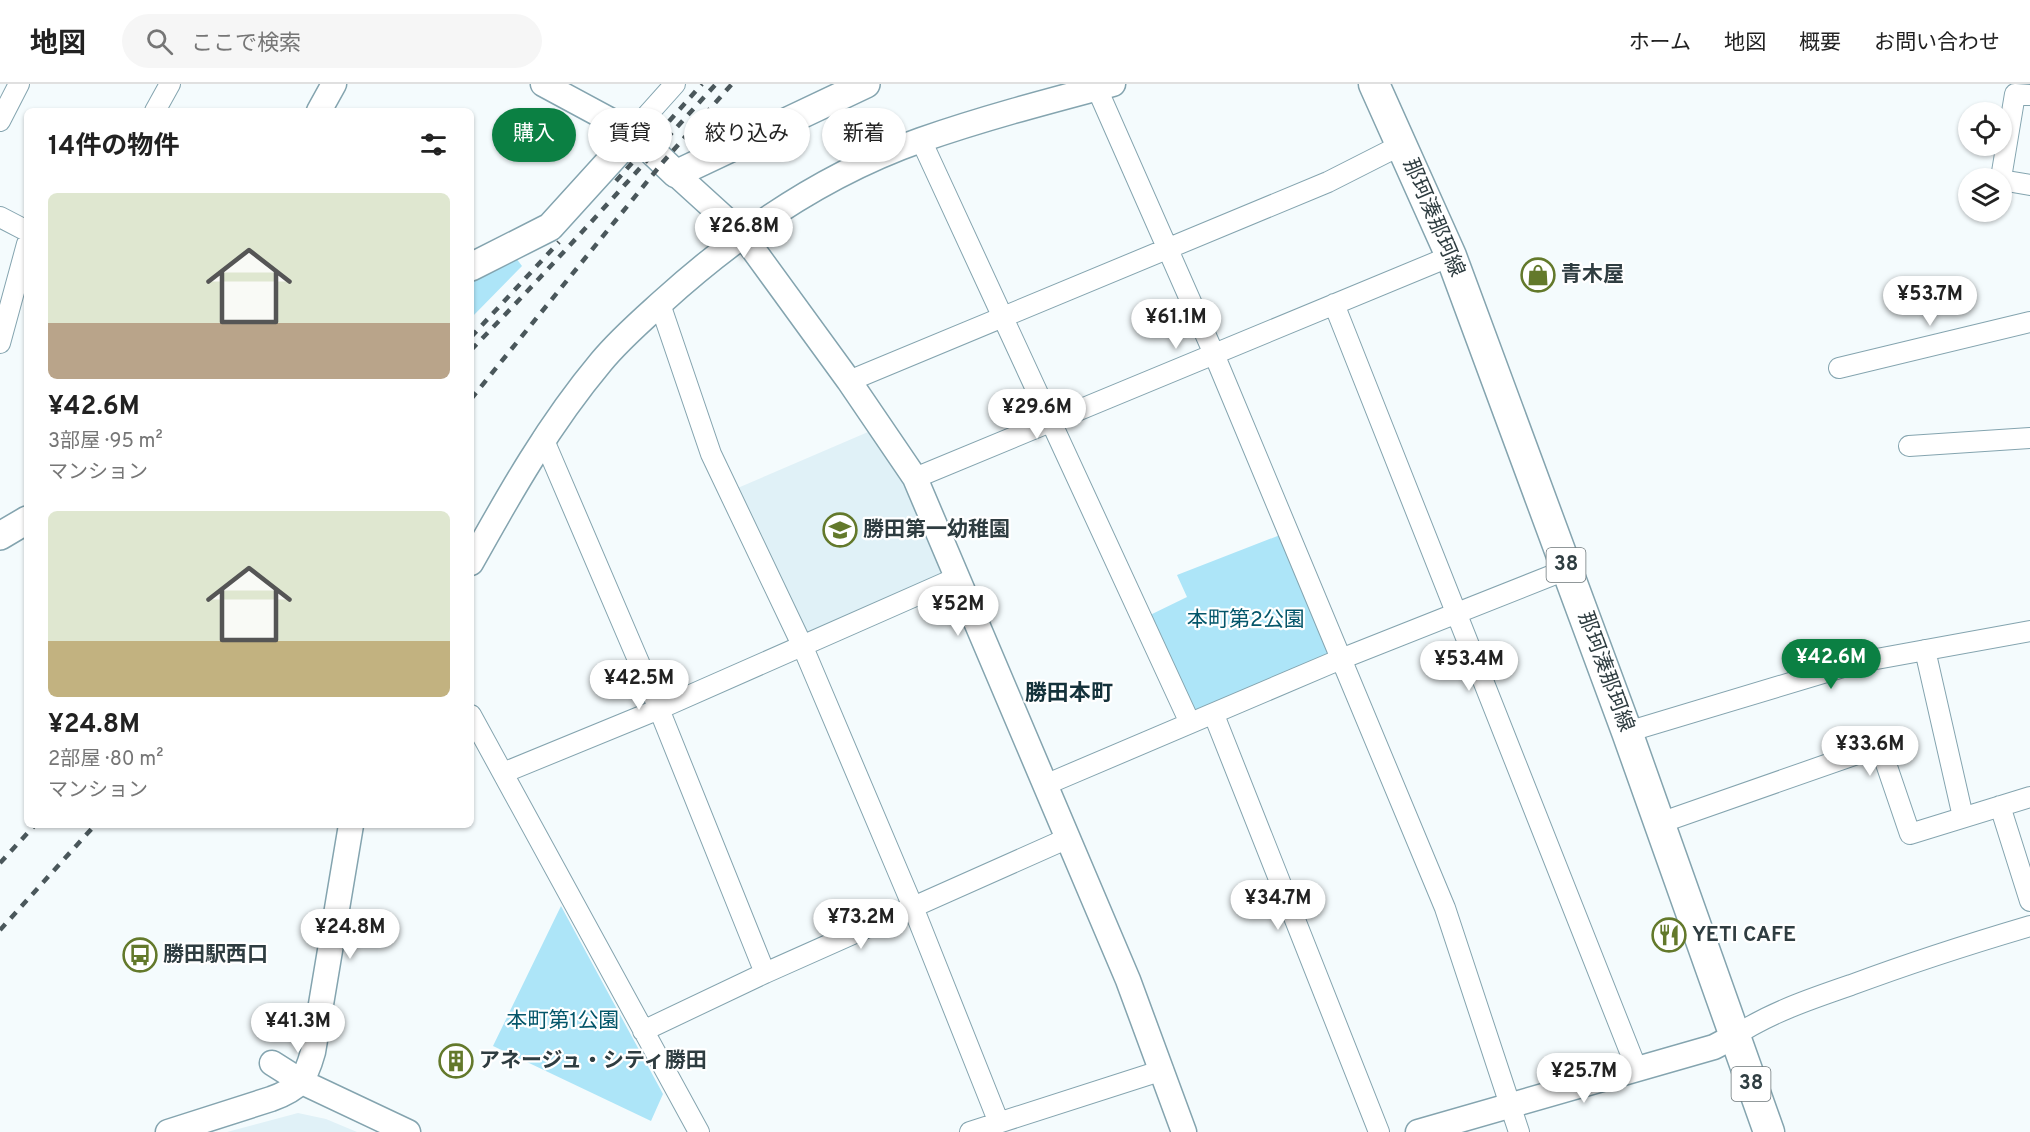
<!DOCTYPE html>
<html lang="ja">
<meta charset="utf-8">
<style>
:root{--surface:#fff;--page:#f6f6f6;--text:#222;--muted:#767676;--line:#e0e0e0;--accent:#0b8043}
body{margin:0;font-family:Overpass,"Noto Sans JP",sans-serif;background:var(--page);color:var(--text);height:100vh;display:flex;flex-direction:column;font-size:22px;white-space:nowrap}
*{box-sizing:border-box;margin:0}
p{font-size:20px;color:var(--muted)}
.icon{flex:none;width:33px;height:33px;fill:none;stroke:currentColor;stroke-width:2;stroke-linecap:round;stroke-linejoin:round}
.map{position:relative;flex:1;overflow:hidden}
.sheet{position:absolute;left:24px;top:24px;width:450px;height:720px;display:flex;flex-direction:column;background:var(--surface);border-radius:9px;box-shadow:0 2px 4px #0004}
.sheet>*{flex:none}
.banner{position:absolute;left:492px;top:24px;width:570px;height:54px;display:flex;gap:12px}
.tools{position:absolute;left:1958px;top:18px;display:grid;gap:12px}
.tools a{display:grid;place-items:center;width:54px;height:54px;border-radius:50%;background:var(--surface);box-shadow:0 2px 4px #0004;font-size:30px}
.price{position:absolute;translate:-50% -51px;padding:0 14px;border-radius:21px;background:#fff;color:#222;font-size:20px;line-height:39px;filter:drop-shadow(0 2px 3px #0008)}
.price::after{content:'';position:absolute;left:50%;top:36px;width:18px;height:14px;margin-left:-9px;background:inherit;clip-path:polygon(0 0,100% 0,50% 100%)}
.price.current{background:var(--accent);color:#fff}
ul{padding:0;list-style:none}
li{display:grid;align-content:center;gap:12px;height:318px;padding:0 24px}
li span{display:grid;place-items:center;height:186px;border-radius:9px;color:#555}
li>.icon{margin-inline-start:auto}
span .icon{width:108px;height:108px;fill:#fffc;stroke-width:1}
li b{font-size:26px}
h2{display:flex;justify-content:space-between;align-items:center;height:72px;padding:0 24px;font-size:26px}
.chip{padding:0 21px;border-radius:27px;background:var(--surface);box-shadow:0 2px 4px #0004;font-size:21px;line-height:54px}
.chip.current{background:var(--accent);color:#fff}
header{display:flex;align-items:center;gap:36px;box-sizing:border-box;height:84px;padding:0 30px;background:var(--surface);border-bottom:2px solid var(--line)}
header strong{font-size:28px}
nav{display:flex;gap:33px;margin-inline-start:auto;font-size:21px}
.search{width:420px;height:54px;background:var(--page);display:flex;align-items:center;gap:15px;box-sizing:border-box;padding:0 21px;border-radius:33px;color:var(--muted);font-size:22px}
.map>svg:first-child{display:block}
</style>
<header>
<strong>地図</strong>
<div class="search"><svg class="icon" aria-label="search" viewBox="0 0 24 24"><circle cx="10" cy="10" r="6"/><path d="M15 15l6 6"/></svg>ここで検索</div>
<nav><a>ホーム</a><a>地図</a><a>概要</a><a>お問い合わせ</a></nav>
</header>
<div class="map">
<svg width="2030" height="1048" viewBox="0 0 2030 1048">
<rect width="100%" height="100%" fill="#f4fbfd"/>
<!-- built -->
<path fill="#e0f1f7" d="M868 348 906 397 944 486 942 495 813 551 804 549 733 406Z
M298 1029 326 1035 357 1048H227Z"/>
<!-- green -->
<path fill="#ade5f8" d="M513 170 522 182 471 234V192Z
M1280 451 1328 569 1324 575 1200 627 1185 621 1148 532 1187 513 1177 491Z
M561 822 663 1010 651 1037 493 962Z"/>
<g fill="none" stroke-linecap="round" stroke-linejoin="round">
<defs>
<path id="minor" d="M1095 0 1214 270 1445 824 1519 1048
M155 27 170 0
M0 37 19 0
M632 48 675 0
M921 56 1190 639
M2001 94 2015 10 2030 11
M2001 96 2030 101
M0 133 27 147
M660 220 711 370 802 561 913 823 999 1039
M1334 220 1636 983
M0 259 27 160
M1839 284 2030 238
M849 297 1328 98 1401 61
M543 354 659 625 765 889
M1909 362 2030 354
M915 394 1451 172
M1925 566 1963 733
M471 631 699 1048
M1214 631 1379 1048
M1627 648 1860 578 2030 547
M503 689 659 625 956 494
M1045 701 1341 575 1568 485
M2000 722 2030 817
M1660 739 1880 662 1910 750 2030 713
M643 947 765 889 1066 755
M1733 953C1769 929 1810 915 1851 901 1910 879 1969 860 2030 842
M970 1048 1163 986"/>
<path id="tertiary" d="M543 0 632 48
M319 27 334 0
M676 90 742 150 849 297 915 394 1128 896 1184 1048
M471 479C510 409 549 340 601 278 619 256 641 237 662 218 738 149 824 90 921 56 984 34 1049 17 1113 0
M272 979 302 998 408 1048
M168 1048 271 1015C299 1005 305 997 313 968L351 741
M1418 1048 1714 963 1733 953"/>
<path id="secondary" d="M471 183 550 143 619 67 632 48 676 90 866 0
M0 452 27 436"/>
<path id="primary" d="M1374 0 1451 172 1627 648 1769 1048"/>
</defs>
<!-- minor casing -->
<use href="#minor" stroke="#84a4af" stroke-width="22"/>
<!-- tertiary casing -->
<use href="#tertiary" stroke="#84a4af" stroke-width="27"/>
<!-- secondary casing -->
<use href="#secondary" stroke="#84a4af" stroke-width="30"/>
<!-- primary casing -->
<use href="#primary" stroke="#84a4af" stroke-width="33"/>
<!-- minor -->
<use href="#minor" stroke="#fff" stroke-width="20"/>
<!-- tertiary -->
<use href="#tertiary" stroke="#fff" stroke-width="24"/>
<!-- secondary -->
<use href="#secondary" stroke="#fff" stroke-width="27"/>
<!-- primary -->
<use href="#primary" stroke="#fff" stroke-width="30"/>
<!-- rail -->
<path stroke="#4a575b" stroke-width="4.5" stroke-dasharray="8 8" stroke-linecap="butt" d="M616 97 702 0
M471 253 559 158
M471 266C555 180 635 89 716 0
M471 315 663 78 732 0
M0 779 35 741
M0 846 95 741"/>
</g>
<!-- icons -->
<defs>
<symbol id="shop-ring" viewBox="-11 -11 22 22"><circle r="9.5" fill="#fff" stroke="#63792b" stroke-width="1.5"/><path d="M-5-2.5h2.3a2.7 3.5 0 0 1 5.4 0H5L5.5 6h-11ZM-1.5-2.5h3a1.5 2.3 0 0 0-3 0Z" fill="#63792b"/></symbol>
<symbol id="school-ring" viewBox="-11 -11 22 22"><circle r="9.5" fill="#fff" stroke="#63792b" stroke-width="1.5"/><path d="M0-5L7-2L0 1L-7-2ZM-4 1L0 2.5L4 1V4Q0 6-4 4Z" fill="#63792b"/></symbol>
<symbol id="restaurant-ring" viewBox="-11 -11 22 22"><circle r="9.5" fill="#fff" stroke="#63792b" stroke-width="1.5"/><path d="M-5-6h1v4h1v-4h1v4h1v-4h1v5L-1.5 .5V6h-2V.5L-5-1ZM5-6V6H3V1.5H1.5Q1.5-4 5-6Z" fill="#63792b"/></symbol>
<symbol id="bus-ring" viewBox="-11 -11 22 22"><circle r="9.5" fill="#fff" stroke="#63792b" stroke-width="1.5"/><path d="M-5-6H5V4H4V6H2V4H-2V6H-4V4H-5ZM-3.5-4V0h7V-4ZM-3.5 1.2v1.5H-2V1.2ZM2 1.2v1.5H3.5V1.2Z" fill="#63792b"/></symbol>
<symbol id="building-ring" viewBox="-11 -11 22 22"><circle r="9.5" fill="#fff" stroke="#63792b" stroke-width="1.5"/><path d="M-4-6H4V6H1V3H-1V6H-4ZM-2.5-4.3h1.7v1.8h-1.7ZM.8-4.3h1.7v1.8H.8ZM-2.5-1h1.7V.8h-1.7ZM.8-1h1.7V.8H.8Z" fill="#63792b"/></symbol>
</defs>
<g fill-rule="evenodd">
<use href="#shop-ring" x="1519" y="172" width="38" height="38"/>
<use href="#school-ring" x="821" y="427" width="38" height="38"/>
<use href="#restaurant-ring" x="1650" y="832" width="38" height="38"/>
<use href="#bus-ring" x="121" y="852" width="38" height="38"/>
<use href="#building-ring" x="437" y="958" width="38" height="38"/>
</g>
<g text-anchor="middle" dominant-baseline="central" stroke-width="4.5" stroke-linejoin="round" paint-order="stroke">
<!-- shield labels -->
<g fill="#fff" stroke="#6d777a" stroke-width="1.5">
<rect x="1546.5" y="464" width="39" height="34" rx="4.5"/>
<rect x="1731.5" y="983" width="39" height="34" rx="4.5"/>
</g>
<g font-size="20" font-weight="bold" fill="#2f3d41">
<text x="1566" y="481">38</text>
<text x="1751" y="1000">38</text>
</g>
<!-- street labels -->
<g font-size="21" fill="#2f3d41" stroke="#fff">
<text transform="translate(1433 134) rotate(67)">那珂湊那珂線</text>
<text transform="translate(1605 588) rotate(70)">那珂湊那珂線</text>
</g>
<!-- poi labels -->
<g font-size="21" font-weight="bold" fill="#2f3d41" stroke="#fff" text-anchor="start">
<text x="1561" y="191">青木屋</text>
<text x="863" y="446">勝田第一幼稚園</text>
<text x="1692" y="851">YETI CAFE</text>
<text x="163" y="871">勝田駅西口</text>
<text x="479" y="977">アネージュ・シティ勝田</text>
</g>
<!-- park labels -->
<g font-size="21" fill="#04566a" stroke="#fff">
<text x="1246" y="536">本町第2公園</text>
<text x="563" y="937">本町第1公園</text>
</g>
<!-- neighbourhood labels -->
<g font-size="22" font-weight="bold" fill="#15323b" stroke="#fff">
<text x="1069" y="610">勝田本町</text>
</g>
</g>
</svg>
<div class="tools">
<a><svg class="icon" aria-label="locate" viewBox="0 0 24 24"><circle cx="12" cy="12" r="6"/><path d="M12 2v4M12 18v4M2 12h4M18 12h4"/></svg></a>
<a><svg class="icon" aria-label="layers" viewBox="0 0 24 24"><path d="M12 4l9 5-9 5-9-5zM3 14l9 5 9-5"/></svg></a>
</div>
<b class="price" style="left:744px;top:175px">¥26.8M</b>
<b class="price" style="left:1930px;top:243px">¥53.7M</b>
<b class="price" style="left:1176px;top:266px">¥61.1M</b>
<b class="price" style="left:1037px;top:356px">¥29.6M</b>
<b class="price" style="left:958px;top:553px">¥52M</b>
<b class="price current" style="left:1831px;top:606px">¥42.6M</b>
<b class="price" style="left:1469px;top:608px">¥53.4M</b>
<b class="price" style="left:639px;top:627px">¥42.5M</b>
<b class="price" style="left:1870px;top:693px">¥33.6M</b>
<b class="price" style="left:1278px;top:847px">¥34.7M</b>
<b class="price" style="left:861px;top:866px">¥73.2M</b>
<b class="price" style="left:350px;top:876px">¥24.8M</b>
<b class="price" style="left:298px;top:970px">¥41.3M</b>
<b class="price" style="left:1584px;top:1020px">¥25.7M</b>
<div class="banner">
<a class="chip current">購入</a>
<a class="chip">賃貸</a>
<a class="chip">絞り込み</a>
<a class="chip">新着</a>
</div>
<section class="sheet">
<h2>14件の物件<svg class="icon" aria-label="filters" viewBox="0 0 24 24"><path d="M4 7h16M4 17h16"/><circle cx="9" cy="7" r="2"/><circle cx="15" cy="17" r="2"/></svg></h2>
<ul>
<li><span style="background:linear-gradient(#dfe7d0 70%,#b9a48a 0)"><svg class="icon" aria-label="home" viewBox="0 0 24 24"><path d="M3 11l9-7 9 7M6 9v11h12V9"/></svg></span><div><b>¥42.6M</b><p>3部屋 · 95 m²</p><p>マンション</p></div></li>
<li><span style="background:linear-gradient(#dfe7d0 70%,#c2b280 0)"><svg class="icon" aria-label="home" viewBox="0 0 24 24"><path d="M3 11l9-7 9 7M6 9v11h12V9"/></svg></span><div><b>¥24.8M</b><p>2部屋 · 80 m²</p><p>マンション</p></div></li>
</ul>
</section>
</div>
